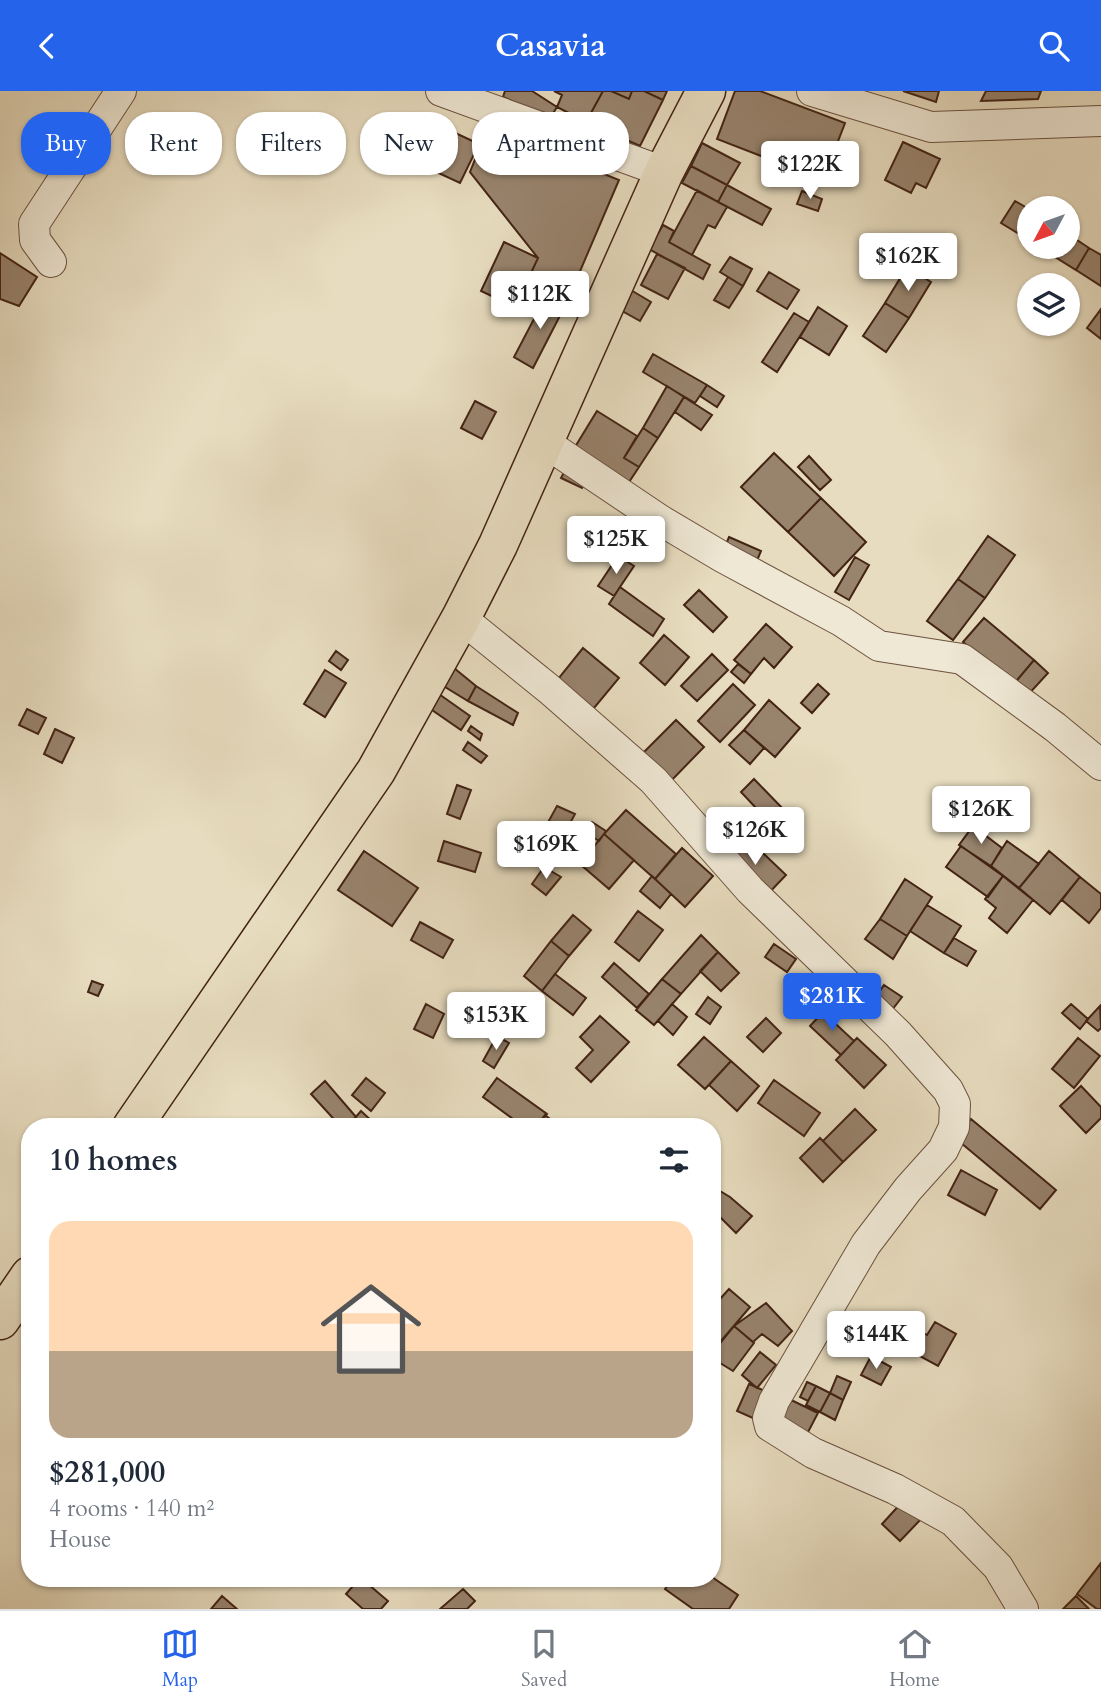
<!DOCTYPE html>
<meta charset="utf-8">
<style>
:root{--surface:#fff;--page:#f2f2f3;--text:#1f2937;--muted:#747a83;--line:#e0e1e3;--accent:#2563eb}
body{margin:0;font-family:Cardo,serif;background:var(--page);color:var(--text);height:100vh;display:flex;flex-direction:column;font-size:26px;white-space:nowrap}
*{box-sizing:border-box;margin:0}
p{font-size:23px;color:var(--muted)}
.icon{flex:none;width:38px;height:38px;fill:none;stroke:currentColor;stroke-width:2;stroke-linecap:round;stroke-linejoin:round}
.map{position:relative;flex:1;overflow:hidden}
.drawer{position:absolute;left:21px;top:1027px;width:700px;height:469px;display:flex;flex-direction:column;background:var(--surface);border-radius:28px;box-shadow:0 2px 5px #0004}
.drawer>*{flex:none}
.banner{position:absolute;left:21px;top:21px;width:700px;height:63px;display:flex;gap:14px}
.needle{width:46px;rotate:229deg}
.controls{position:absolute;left:1017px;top:105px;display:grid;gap:14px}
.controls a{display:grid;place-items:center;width:63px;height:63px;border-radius:50%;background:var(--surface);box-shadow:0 2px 5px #0004;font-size:35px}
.price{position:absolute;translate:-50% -60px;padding:0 16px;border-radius:7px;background:#fff;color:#222;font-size:23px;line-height:46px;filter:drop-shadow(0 2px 4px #0008)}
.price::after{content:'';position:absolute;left:50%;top:42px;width:21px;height:16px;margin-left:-10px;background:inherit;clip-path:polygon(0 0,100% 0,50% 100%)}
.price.on{background:var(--accent);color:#fff}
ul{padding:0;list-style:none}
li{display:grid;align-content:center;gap:14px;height:371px;padding:0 28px}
li span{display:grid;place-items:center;height:217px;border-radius:21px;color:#555}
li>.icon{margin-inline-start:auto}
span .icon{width:126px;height:126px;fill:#fffc;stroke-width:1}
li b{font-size:30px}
h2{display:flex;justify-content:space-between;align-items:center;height:84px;padding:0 28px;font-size:30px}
.chip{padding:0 24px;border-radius:28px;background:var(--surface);box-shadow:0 2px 5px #0004;font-size:24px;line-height:63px}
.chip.on{background:var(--accent);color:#fff}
header{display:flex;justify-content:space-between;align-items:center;height:91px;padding:0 28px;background:var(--accent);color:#fff;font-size:32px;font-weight:700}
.dock{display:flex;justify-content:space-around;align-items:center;height:98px;border-top:2px solid var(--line);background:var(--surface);font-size:19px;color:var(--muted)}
.dock a{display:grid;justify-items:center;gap:4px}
.dock .on{color:var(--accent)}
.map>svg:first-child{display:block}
</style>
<header><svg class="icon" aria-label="back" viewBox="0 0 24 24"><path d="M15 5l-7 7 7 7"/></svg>Casavia<svg class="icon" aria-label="search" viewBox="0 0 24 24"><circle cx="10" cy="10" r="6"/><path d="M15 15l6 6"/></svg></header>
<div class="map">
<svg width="1101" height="1518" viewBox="0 0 1101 1518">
<rect width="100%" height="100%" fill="#e7dcbf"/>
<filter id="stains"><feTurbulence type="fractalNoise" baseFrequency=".00286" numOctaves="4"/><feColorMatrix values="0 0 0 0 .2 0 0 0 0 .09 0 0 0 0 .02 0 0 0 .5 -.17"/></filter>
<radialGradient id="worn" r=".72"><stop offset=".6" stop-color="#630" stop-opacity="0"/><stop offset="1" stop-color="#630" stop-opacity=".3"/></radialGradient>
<!-- building -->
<path fill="#98836d" stroke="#432314" stroke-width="2" d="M505 0H532L557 16 550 27 503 6Z
M554 0H603L586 31 557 16 562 4Z
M603 0H611L629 8 632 0H644L663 9 640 55 586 31Z
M611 0H632L629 8Z
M644 0H667L663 9Z
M735 0H760L845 32 823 89 717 48Z
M903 0H939L936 11Z
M986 0H1041L1038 8 981 10Z
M488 36 619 89 566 213 525 195 538 167 470 81Z
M451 40 479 53 460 92 432 79Z
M903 51 940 68 926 97 916 92 911 102 885 89Z
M702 52 740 72 727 94 691 75Z
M691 75 727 94 718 111 682 92Z
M727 94 771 118 762 134 718 111Z
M697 99 727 116 715 137 708 134 692 164 669 151Z
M802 100 822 108 818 120 797 113Z
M1015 110 1029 118V149L1001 132Z
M663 134 674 140 669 151 710 174 703 188 649 158Z
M1068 143 1089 157 1076 179 1039 156H1068Z
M504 151 538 167 515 216 481 200Z
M902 154 915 161 902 185 889 178Z
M1089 157 1101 164V195L1076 179Z
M0 162 37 186 19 215 0 208Z
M657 163 685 177 668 208 641 194Z
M730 166 752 178 743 195 720 181Z
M907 176 931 191 909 227 885 212Z
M769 181 799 199 787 218 757 200Z
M728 186 743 195 729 217 714 209Z
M619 192 651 211 640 230 608 212Z
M546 205 566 213 533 277 514 266Z
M885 212 909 227 886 261 863 245Z
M818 216 847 235 829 264 800 246Z
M1101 218V248L1087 237Z
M794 222 809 231 777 281 762 271Z
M653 263 707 294 695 312 643 281Z
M707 294 724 305 717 316 700 305Z
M667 295 684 306 658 347 643 337Z
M684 306 712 324 701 339 675 321Z
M475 310 496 321 482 348 461 337Z
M597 320 637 345 624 367 639 376 629 391 575 356Z
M643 337 658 347 639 376 624 367Z
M774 362 821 407 788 441 741 396Z
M809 365 831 389 820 399 798 376Z
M569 372 589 383 582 397 561 387Z
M821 407 866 451 834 485 788 441Z
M988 445 1015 464 985 507 958 488Z
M729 446 761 460 756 472 724 458Z
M618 465 634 475 614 505 598 495Z
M855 466 869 474 849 509 835 501Z
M958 488 985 507 953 549 927 530Z
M620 496 664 528 653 545 609 513Z
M699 499 727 526 713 541 684 514Z
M984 527 1034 569 1013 594 963 551Z
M766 533 792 556 774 577 764 567 751 583 734 569Z
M664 544 689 566 665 594 640 572Z
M583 557 619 587 589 623 554 593Z
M336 560 348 569 341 579 329 570Z
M712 563 728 579 697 610 681 595Z
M443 568 476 595 468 610 432 588Z
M1034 569 1048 582 1027 605 1013 594Z
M738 573 751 583 744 592 731 581Z
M325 579 346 592 325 626 304 613Z
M733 593 755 614 720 651 698 630Z
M818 593 829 603 812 622 801 612Z
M476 595 518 622 513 634 468 610Z
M429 596 470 625 461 639 419 610Z
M769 609 800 637 775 666 744 639Z
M27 618 46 627 38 643 19 634Z
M676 629 704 656 665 696 637 668Z
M471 635 482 643 480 649 468 640Z
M55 638 74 647 62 672 44 663Z
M744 639 764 657 750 673 729 654Z
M468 651 487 665 481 672 463 659Z
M754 688 786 721 772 734 741 701Z
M457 694 471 699 460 728 447 723Z
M557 715 575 723 553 764 535 755Z
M626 719 676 763 655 788 604 743Z
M592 731 606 740 599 750 585 741Z
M973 735 1002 757 991 775 959 754Z
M604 743 634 769 609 798 580 773Z
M745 745 786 784 765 806 725 767Z
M444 750 481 762 475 781 438 770Z
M1007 750 1039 773 1019 797 991 775Z
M961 755 1003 785 988 806 946 776Z
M682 757 713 785 685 816 655 788Z
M364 760 418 797 392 835 338 799Z
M1049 760 1080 786 1050 823 1019 797Z
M544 776 561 786 546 804 532 793Z
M652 785 671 803 660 817 640 800Z
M1003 785 1033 809 1007 842 989 827 996 817 985 808Z
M1080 786 1101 803V817L1089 832 1062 809Z
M905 788 932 806 907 845 880 828Z
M927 814 961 835 944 862 910 840Z
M638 820 663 839 639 870 615 851Z
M573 824 591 839 569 865 551 850Z
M880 828 907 845 893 868 865 848Z
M420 831 453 849 443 867 411 849Z
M701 844 718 861 681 903 662 888Z
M954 847 976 860 967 875 944 862Z
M551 850 569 865 542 900 524 885Z
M774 853 796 868 787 881 765 866Z
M718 861 739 882 721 900 700 880Z
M614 872 649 903 637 917 602 886Z
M555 883 586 907 573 924 542 900Z
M662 888 681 903 654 934 636 919Z
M92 890 103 894 98 905 88 901Z
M884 894 902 906 892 919 875 907Z
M708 906 721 916 710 933 696 923Z
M426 913 444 923 433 947 414 938Z
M672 913 687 926 673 944 658 930Z
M1071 913 1088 928 1080 938 1062 922Z
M1100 915 1101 937 1098 940 1086 930Z
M823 921 854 950 841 964 810 935Z
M600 925 629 951 591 991 576 977 593 959 580 946Z
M766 927 781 942 763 961 747 946Z
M497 945 509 952 494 977 483 970Z
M704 946 731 970 705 998 678 974Z
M857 947 886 974 864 997 836 969Z
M1078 947 1100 965 1074 997 1052 978Z
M731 970 759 995 737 1020 709 994Z
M366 987 385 1002 371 1020 352 1004Z
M497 987 547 1023 536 1036H524L483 1006Z
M774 989 820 1022 804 1045 758 1012Z
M325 990 356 1026 344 1036H341L311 1003Z
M1081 995 1101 1016V1027L1086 1042 1060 1015Z
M855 1018 876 1039 843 1071 823 1050Z
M361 1020 376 1034 374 1036H347Z
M545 1024 560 1036H536Z
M971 1028 1056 1099 1040 1118 955 1047Z
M820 1047 843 1071 823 1091 800 1067Z
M961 1079 997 1099 985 1124 948 1104Z
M715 1097 730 1106 752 1125 736 1142 712 1118V1101Z
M729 1198 750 1216 721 1250 712 1242V1217Z
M766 1212 792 1240 778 1255 762 1243 753 1251 734 1235Z
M890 1224 915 1238 905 1257 880 1243Z
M935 1231 956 1243 938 1275 905 1257 915 1238 927 1244Z
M734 1235 754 1252 733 1280 712 1267V1262Z
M712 1242 721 1250 712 1262Z
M760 1261 776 1274 757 1297 742 1284Z
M871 1265 891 1276 881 1294 861 1284Z
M837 1285 851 1291 843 1309 830 1302Z
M807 1291 816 1295 808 1310 800 1306Z
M749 1293 767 1301 755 1328 737 1320Z
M816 1295 830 1302 820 1321 806 1314Z
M830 1302 843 1309 835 1329 820 1321Z
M787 1307 818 1322 806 1345 776 1331Z
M904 1409 923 1426 900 1450 882 1433Z
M1101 1472V1518H1097L1077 1503Z
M712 1486 738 1504 729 1518H693L665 1498 673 1488Z
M359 1488H362L388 1510 381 1518H363L346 1503Z
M463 1498 475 1510 467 1518H440Z
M222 1505 237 1518H211Z
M1076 1505 1089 1518H1063Z"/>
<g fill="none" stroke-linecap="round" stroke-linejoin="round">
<defs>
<path id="street" d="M441 0 664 81
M812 0 931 36 1101 30
M51 171 35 149 34 133 121 0
M544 351 660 429 724 467 841 530 879 555 962 568 1055 636 1101 674
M461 527 549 598 653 689 750 799 898 943 948 999 955 1013 954 1036 943 1059 908 1098 866 1153 774 1310 768 1327 770 1335 813 1362 895 1398 953 1430 998 1476 1023 1518"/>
<path id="primary" d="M132 1036 376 680 461 527 498 454 664 81 706 0
M0 1229 30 1185"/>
</defs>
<!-- street casing -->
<use href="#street" stroke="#6c513f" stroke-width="32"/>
<!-- primary casing -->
<use href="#primary" stroke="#432314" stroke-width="41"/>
<!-- street -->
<use href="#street" stroke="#efe8d5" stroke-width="30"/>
<!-- primary -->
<use href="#primary" stroke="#e7dcbf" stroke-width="38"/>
</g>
<rect width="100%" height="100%" filter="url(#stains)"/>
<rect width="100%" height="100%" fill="url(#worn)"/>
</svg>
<div class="controls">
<a><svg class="needle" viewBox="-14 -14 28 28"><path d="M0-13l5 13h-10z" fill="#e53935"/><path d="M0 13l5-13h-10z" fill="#747a83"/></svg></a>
<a><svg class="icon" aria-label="layers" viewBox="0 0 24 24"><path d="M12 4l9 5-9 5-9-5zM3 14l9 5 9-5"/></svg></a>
</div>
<b class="price" style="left:810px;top:110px">$122K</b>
<b class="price" style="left:908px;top:202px">$162K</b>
<b class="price" style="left:540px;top:240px">$112K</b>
<b class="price" style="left:616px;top:485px">$125K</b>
<b class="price" style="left:981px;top:755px">$126K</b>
<b class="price" style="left:755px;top:776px">$126K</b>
<b class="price" style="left:546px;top:790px">$169K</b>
<b class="price on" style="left:832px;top:942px">$281K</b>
<b class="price" style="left:496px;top:961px">$153K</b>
<b class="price" style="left:876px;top:1280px">$144K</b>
<div class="banner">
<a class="chip on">Buy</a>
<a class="chip">Rent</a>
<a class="chip">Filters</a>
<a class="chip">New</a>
<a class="chip">Apartment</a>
</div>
<section class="drawer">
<h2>10 homes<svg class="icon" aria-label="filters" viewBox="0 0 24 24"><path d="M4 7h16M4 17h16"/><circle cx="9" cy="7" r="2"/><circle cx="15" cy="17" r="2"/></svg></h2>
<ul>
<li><span style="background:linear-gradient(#ffd9b3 60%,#b9a48a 0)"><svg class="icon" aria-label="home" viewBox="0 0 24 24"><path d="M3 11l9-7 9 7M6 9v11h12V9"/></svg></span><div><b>$281,000</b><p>4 rooms · 140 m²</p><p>House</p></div></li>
</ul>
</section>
</div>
<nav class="dock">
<a class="on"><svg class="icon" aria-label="map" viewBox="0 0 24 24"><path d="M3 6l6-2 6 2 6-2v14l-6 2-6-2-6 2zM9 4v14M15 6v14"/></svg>Map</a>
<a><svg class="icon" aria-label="saved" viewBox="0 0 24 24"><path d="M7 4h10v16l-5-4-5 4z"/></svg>Saved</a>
<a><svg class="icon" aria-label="home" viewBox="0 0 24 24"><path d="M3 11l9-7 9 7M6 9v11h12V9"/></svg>Home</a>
</nav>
